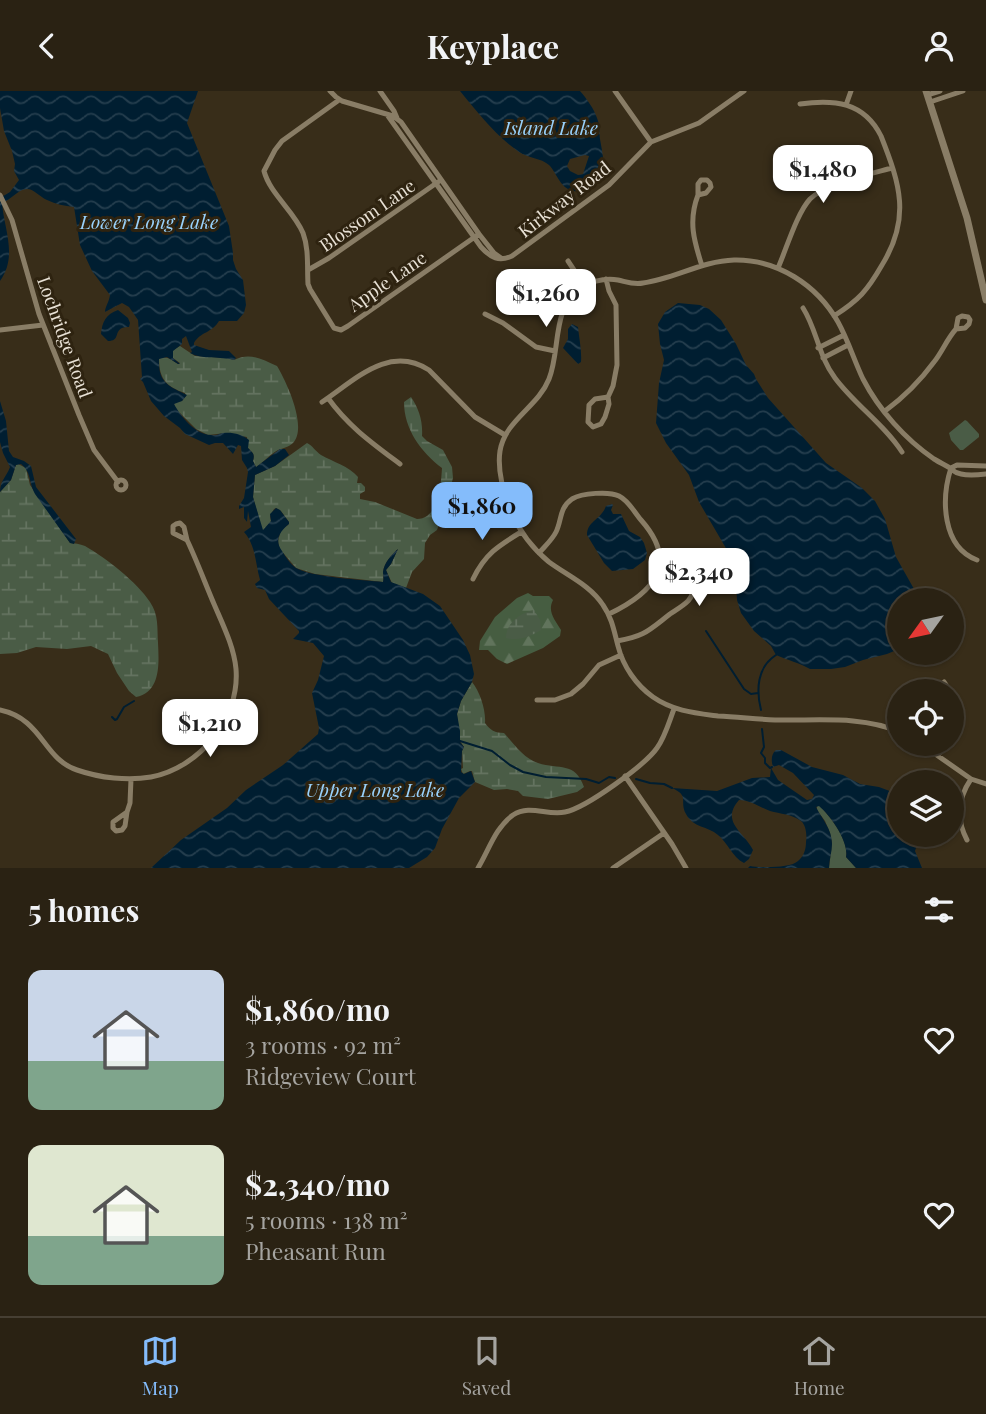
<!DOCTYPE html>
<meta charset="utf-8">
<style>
:root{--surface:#2a2213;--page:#362f21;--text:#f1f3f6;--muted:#a5a4a0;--line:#463f33;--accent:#84bcfb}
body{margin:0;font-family:"Playfair Display",serif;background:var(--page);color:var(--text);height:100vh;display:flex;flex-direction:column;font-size:26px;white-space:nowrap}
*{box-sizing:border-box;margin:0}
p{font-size:23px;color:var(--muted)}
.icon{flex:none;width:38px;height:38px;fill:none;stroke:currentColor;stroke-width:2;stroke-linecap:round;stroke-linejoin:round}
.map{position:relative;height:777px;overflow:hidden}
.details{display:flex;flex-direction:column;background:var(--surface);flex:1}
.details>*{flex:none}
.needle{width:46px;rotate:237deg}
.tools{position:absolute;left:887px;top:497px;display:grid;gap:14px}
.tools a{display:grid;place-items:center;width:77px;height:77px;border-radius:50%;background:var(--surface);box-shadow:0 2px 5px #0004,0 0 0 2px var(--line);font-size:35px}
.price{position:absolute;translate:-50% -60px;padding:0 16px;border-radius:14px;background:#fff;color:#222;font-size:23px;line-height:46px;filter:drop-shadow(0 2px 4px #0008)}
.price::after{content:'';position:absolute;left:50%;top:42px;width:21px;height:16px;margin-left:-10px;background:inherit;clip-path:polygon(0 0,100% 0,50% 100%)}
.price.current{background:var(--accent);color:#111}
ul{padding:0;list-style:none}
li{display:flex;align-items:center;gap:21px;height:175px;padding:0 28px}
li span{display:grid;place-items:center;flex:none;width:196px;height:140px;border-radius:14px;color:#555}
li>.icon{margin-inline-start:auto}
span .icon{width:84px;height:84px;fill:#fffc;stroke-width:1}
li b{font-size:30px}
h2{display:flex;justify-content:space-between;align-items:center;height:84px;padding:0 28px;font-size:30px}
header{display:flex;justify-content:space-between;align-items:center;height:91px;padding:0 28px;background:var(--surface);font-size:32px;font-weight:700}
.menu{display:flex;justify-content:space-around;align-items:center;height:98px;border-top:2px solid var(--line);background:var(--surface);font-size:19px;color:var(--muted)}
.menu a{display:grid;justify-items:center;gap:4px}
.menu .current{color:var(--accent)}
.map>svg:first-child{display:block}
</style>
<header><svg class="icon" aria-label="back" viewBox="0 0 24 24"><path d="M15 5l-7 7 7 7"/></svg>Keyplace<svg class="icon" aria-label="person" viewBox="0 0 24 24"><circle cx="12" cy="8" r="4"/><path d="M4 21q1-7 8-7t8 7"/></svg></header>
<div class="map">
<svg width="986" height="777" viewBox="0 0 986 777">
<defs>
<pattern id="forest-firs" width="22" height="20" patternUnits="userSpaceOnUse" patternTransform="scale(1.75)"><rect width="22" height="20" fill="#465d41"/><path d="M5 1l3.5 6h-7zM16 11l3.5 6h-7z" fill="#61745c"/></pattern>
<pattern id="wetland-marsh" width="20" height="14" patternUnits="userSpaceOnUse" patternTransform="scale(1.75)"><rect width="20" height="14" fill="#4a5c46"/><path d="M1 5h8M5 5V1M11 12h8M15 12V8" fill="none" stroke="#647360"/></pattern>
<pattern id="water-waves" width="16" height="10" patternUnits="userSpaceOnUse" patternTransform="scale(1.75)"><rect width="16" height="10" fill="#001e31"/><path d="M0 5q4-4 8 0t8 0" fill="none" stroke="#253e4e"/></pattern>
</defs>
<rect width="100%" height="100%" fill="#382d19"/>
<!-- green -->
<path fill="#4a5c46" d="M965 329 967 330 979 343V346L963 359H960L951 349 949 342Z
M817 715H820C831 727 849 749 846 766L856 777H829L832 752 830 742 825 730 817 719Z"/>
<!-- forest -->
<path fill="url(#forest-firs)" d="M528 502 533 505H549L553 509C547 521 555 529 561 539L560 545 543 557 507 573 497 568 488 559H479L480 550 495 526 517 507Z"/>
<!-- wetland -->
<path fill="url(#wetland-marsh)" d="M180 255 195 265 227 267 234 269C250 261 261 268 277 275 286 290 308 336 293 352 289 356 283 357 278 359 270 363 264 371 256 376L253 370C255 363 253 362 248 357L247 346 226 342 208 344 196 338 180 322 177 321 174 314 175 311 182 310 186 305 185 302C167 296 159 288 159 268 166 264 171 269 178 273L180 272 173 267V259Z
M411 306C419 318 423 330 422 345L427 350 443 359 452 376 453 387 445 417 437 439 430 444 425 452 424 468 412 481 406 497 392 492 386 479 391 473 398 458C392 463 384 472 383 481 383 484 384 488 383 491L315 483 296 477 279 457 278 450 281 439 288 434 289 431 281 420 276 417 274 418 270 425 271 430 264 440 262 439 253 406 255 384 275 375 307 352C313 355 315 360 321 364 333 371 349 375 358 386L357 392H361L365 396V400L360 403V408L375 411 417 428C439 428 441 393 442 377 421 361 404 338 404 311Z
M18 373 26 377 30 394 70 452C74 452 80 453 85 455 106 467 137 491 150 511 159 524 157 537 158 552 159 572 161 601 136 606L129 600 117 582 108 563 91 555 67 558 36 556 17 562 0 563V401L11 389 16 374Z
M534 519 540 529 541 539C529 546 520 550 506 547 506 532 520 522 534 519Z
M472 591C480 601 486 619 485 632 490 639 495 642 504 642 513 652 524 668 538 672 559 679 575 670 584 696L577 701 548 708 523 705 518 700 507 698 494 699 475 691 472 680H470L463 683 461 678 463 677 462 660 464 656 460 650 457 623 461 610Z"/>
<!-- water -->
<path fill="url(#water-waves)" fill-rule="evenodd" d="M0 0H198L187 32 229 135 233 162V169L236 178 243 189 246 214 244 222 237 230H219C212 242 200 241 194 252V254L209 259 229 260 236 267 234 269C220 265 203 269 190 262L192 261 186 245 182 248V253L173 260V267L180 273H178L167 266 159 268C158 292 169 295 187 304L182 310 174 313C180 324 195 344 211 344 218 345 217 343 223 342 232 341 242 343 249 349L248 357C253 362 255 363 253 370L256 376 280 358H285L289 364 275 375 255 384 253 406 263 439 271 430 270 423 276 417 280 419 289 431V433C280 440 274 449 282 460 286 466 290 473 296 477 310 486 364 489 383 491 384 487 383 484 383 481 384 472 392 463 398 458L391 473 386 479 391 491 423 503 440 515 463 549 470 564 474 583 472 591 461 610 457 623 460 640V651L464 656 462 660 461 681 464 683 471 680 475 691 459 707 442 738 435 757 427 766 409 777H151L181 749 227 717 246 699 283 674 318 643 319 637 312 602 318 589 324 565 313 552 293 548 299 542V540L269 508 265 499 257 497 255 493 260 489C255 471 256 455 244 441L251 436 248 420 247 431 244 427V416L239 418V415L244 407 248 381 247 377 242 369 241 355 238 354 233 363 223 352H215L209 354 185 343 180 337 164 325 151 310 143 291 140 288 142 286 138 229 129 216 122 212 105 221C105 216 109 211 110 204L92 180 80 154 74 116C64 115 56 113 47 109 40 106 34 98 27 98 18 98 11 109 2 112 4 138 18 165 0 190V107L10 101 19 89 14 80 15 73 12 60 4 40 0 17Z
M460 0H580C587 8 594 18 597 27 600 34 599 41 600 48 603 66 609 85 589 96 585 98 579 101 574 100 560 98 557 82 549 74 541 67 528 67 519 61 495 44 478 22 460 0ZM585 64 589 65 583 83 578 84 570 80 567 75 570 68Z
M678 212 700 214 709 218 721 229 736 253 746 274 754 283 756 288 768 307 826 372 862 397 875 410 885 428 896 466 914 498 918 509H900L899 558 887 563 863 569 845 576 831 578H810C800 572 787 569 776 564L771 555 754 540 741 522 737 509 735 480 727 459 699 411 689 384 666 352 656 332 659 292 664 269 660 253 658 233 665 221Z
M118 219 128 227 130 232 129 236C127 236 124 236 122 237 114 241 120 250 108 250L101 243C102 231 106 223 118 219Z
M572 233 578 236C579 247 582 260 581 271L578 273 563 257 568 248V238Z
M0 310 6 330 9 360 13 366 24 370 31 375 36 396 76 448 74 453 70 452 35 403C28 390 32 382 21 373L16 374 11 389 0 401C0 389 6 387 10 376L3 362 0 351Z
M612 413 613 414 611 419 613 423H621L629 440 640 446 644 452 647 462 645 469 633 478 612 480 604 472 587 444C587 430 601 429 606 415Z
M776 659H781L812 676 843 684 860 693 879 696 895 702 899 707 900 744H915L917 754 915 760 922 777H856L846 766C849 751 831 725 819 715L816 716C822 728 832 738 832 753 832 761 829 769 829 777H748L750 775C760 777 791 777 798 770 804 765 806 758 806 751 807 744 806 734 801 730 792 723 780 723 770 720 759 716 750 709 739 709 720 731 744 741 753 759L749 768 744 772C732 766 728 752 718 744 708 735 693 737 686 723 679 710 690 705 672 697L717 700 752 687 770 686 771 677 778 689 807 709 812 708 814 704 793 682 779 674 773 676C771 670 771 663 776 659Z"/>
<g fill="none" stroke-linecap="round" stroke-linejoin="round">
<!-- stream -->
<path stroke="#001e31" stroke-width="2" d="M706 540 744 598 751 603 758 602
M761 619C756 599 757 576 776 564
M112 626 115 629 117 628 124 616 134 610
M762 638 764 656 761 662 765 667V672L770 677 772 676
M460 650 492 660 510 674 523 681 546 686 586 688 599 692 609 686 615 687
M636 688 650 692 664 693 672 697"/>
<!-- minor -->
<path stroke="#897d66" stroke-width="5" d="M330 0 336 6 342 10 393 25 401 31 479 143 494 162 501 167
M380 0 394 20 397 27
M615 0 651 51
M927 4 940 0
M339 9 282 50 275 59 264 80C270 103 294 120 303 142 309 158 307 176 308 193L310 198 334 237 341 239 348 235 479 143
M930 11 963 0
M800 13C834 8 864 11 881 45 900 93 911 127 882 174 867 200 859 209 834 225
M846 14 851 0
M388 25 481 156C491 167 499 171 512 165L609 94 651 51 699 32 744 0
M0 104 12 129 39 223 79 324 94 359 118 391
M698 104V93L701 89H707L710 92 711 96 706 102 698 104C688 130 694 150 702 175
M568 170 578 185 592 191
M778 177C786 159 797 122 810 108 825 93 870 83 892 77
M308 179 329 167 438 91
M606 188 609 200 616 214 617 274 613 295 608 306 609 313 605 326 601 333 593 336 588 331 589 314 595 308 608 306
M803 217C817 239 818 264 835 287 855 314 884 333 902 361
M485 223 503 232 536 256 555 260
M962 225 968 226 970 229 969 233 965 237 956 238 958 227Z
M0 239 43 234
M818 257 844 244
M823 267 848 254
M328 307C348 335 372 352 400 373
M322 311C355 289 389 253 429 279L475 326 505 344
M885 320C904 306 920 290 934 271 942 261 947 248 956 238
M951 377C941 408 942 456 977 469
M951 377 957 374 986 375
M116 394a5 5 0 1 1 10 0a5 5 0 1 1-10 0Z
M180 432 184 436 187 449 173 442V435L176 433Z
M539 462C545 455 552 449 556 441 562 429 559 417 572 408 582 402 609 400 619 405 629 410 634 421 641 429 680 473 653 502 609 523
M473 488C485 463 498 455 521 441
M617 550C645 545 648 540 670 523 676 519 683 515 688 510 698 499 694 479 681 472 674 468 667 469 659 469
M944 591 950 600
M952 604C958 618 958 630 952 644
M537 609H555L571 603 583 593 599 574 621 564
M0 619C43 628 43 668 77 679 100 687 128 690 151 686 199 677 240 628 236 578 234 556 223 534 214 513 205 492 197 470 187 449
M900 641C861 624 816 630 775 629 756 628 737 626 718 625 695 622 673 620 653 606 636 594 623 575 618 555 614 540 612 527 603 514 590 494 568 485 549 471 533 458 520 441 511 421 504 404 497 379 500 360 505 329 538 316 549 288 561 258 551 216 582 196 593 190 606 187 618 189 627 191 634 194 643 192 674 188 702 170 734 169 777 168 817 194 838 231 848 249 854 269 863 288 879 319 905 348 934 368 939 371 945 374 950 377 955 381 955 382 961 383 969 385 978 384 986 383
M921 653 971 688 986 693
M938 664 947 653
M625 685 672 753 686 777
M127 721 125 735 122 739 116 740 113 737V731Z
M127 721 130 712 131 688
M967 749C956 728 958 707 971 688
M478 777C489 759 495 737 513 724 530 713 547 725 565 721 586 717 645 674 657 657 665 646 669 631 674 618
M613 777 664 742"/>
<!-- secondary -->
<path stroke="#897d66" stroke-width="7" d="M926 0 967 127 986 209"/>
</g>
<g text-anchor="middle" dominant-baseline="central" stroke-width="6" stroke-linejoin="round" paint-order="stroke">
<!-- street labels -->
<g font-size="18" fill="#e8e1d5" stroke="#2e2310">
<text transform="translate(564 108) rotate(-38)">Kirkway Road</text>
<text transform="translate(367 124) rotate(-35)">Blossom Lane</text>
<text transform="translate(387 190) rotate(-35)">Apple Lane</text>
<text transform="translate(65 246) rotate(70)">Lochridge Road</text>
</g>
<!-- water labels -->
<g font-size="19" font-style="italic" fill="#98d1fb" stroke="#2e2310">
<text x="551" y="36">Island Lake</text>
<text x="149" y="130">Lower Long Lake</text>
<text x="375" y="698">Upper Long Lake</text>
</g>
</g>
</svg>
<div class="tools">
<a><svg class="needle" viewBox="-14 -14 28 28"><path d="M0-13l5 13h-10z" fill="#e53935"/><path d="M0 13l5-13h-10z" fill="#a5a4a0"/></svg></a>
<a><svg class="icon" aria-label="locate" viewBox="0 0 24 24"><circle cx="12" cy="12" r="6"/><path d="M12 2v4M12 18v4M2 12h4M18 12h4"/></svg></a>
<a><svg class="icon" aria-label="layers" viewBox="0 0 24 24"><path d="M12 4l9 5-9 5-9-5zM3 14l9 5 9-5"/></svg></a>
</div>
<b class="price" style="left:823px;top:114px">$1,480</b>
<b class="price" style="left:546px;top:238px">$1,260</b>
<b class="price current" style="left:482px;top:451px">$1,860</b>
<b class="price" style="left:699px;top:517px">$2,340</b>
<b class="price" style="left:210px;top:668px">$1,210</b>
</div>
<section class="details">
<h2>5 homes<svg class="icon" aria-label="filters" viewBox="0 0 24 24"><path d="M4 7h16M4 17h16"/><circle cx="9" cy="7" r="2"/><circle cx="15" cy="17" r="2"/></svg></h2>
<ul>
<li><span style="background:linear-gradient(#c9d6e8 65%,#7fa58c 0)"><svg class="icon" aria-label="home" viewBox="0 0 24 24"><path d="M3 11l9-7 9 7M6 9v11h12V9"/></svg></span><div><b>$1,860/mo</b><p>3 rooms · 92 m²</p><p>Ridgeview Court</p></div><svg class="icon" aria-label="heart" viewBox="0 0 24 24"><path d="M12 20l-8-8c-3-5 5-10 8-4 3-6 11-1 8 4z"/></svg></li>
<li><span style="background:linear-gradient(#dfe7d0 65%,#7fa58c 0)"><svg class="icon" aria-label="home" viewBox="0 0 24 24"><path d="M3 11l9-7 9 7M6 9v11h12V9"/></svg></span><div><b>$2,340/mo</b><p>5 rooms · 138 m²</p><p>Pheasant Run</p></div><svg class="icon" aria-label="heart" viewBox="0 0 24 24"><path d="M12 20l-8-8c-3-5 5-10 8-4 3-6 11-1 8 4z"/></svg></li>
</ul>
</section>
<nav class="menu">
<a class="current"><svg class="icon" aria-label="map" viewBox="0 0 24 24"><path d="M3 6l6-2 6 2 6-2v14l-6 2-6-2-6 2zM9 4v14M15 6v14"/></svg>Map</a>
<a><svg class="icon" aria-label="saved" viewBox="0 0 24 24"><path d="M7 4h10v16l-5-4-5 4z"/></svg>Saved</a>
<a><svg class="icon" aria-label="home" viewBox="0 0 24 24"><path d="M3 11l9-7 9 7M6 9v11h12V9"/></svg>Home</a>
</nav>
